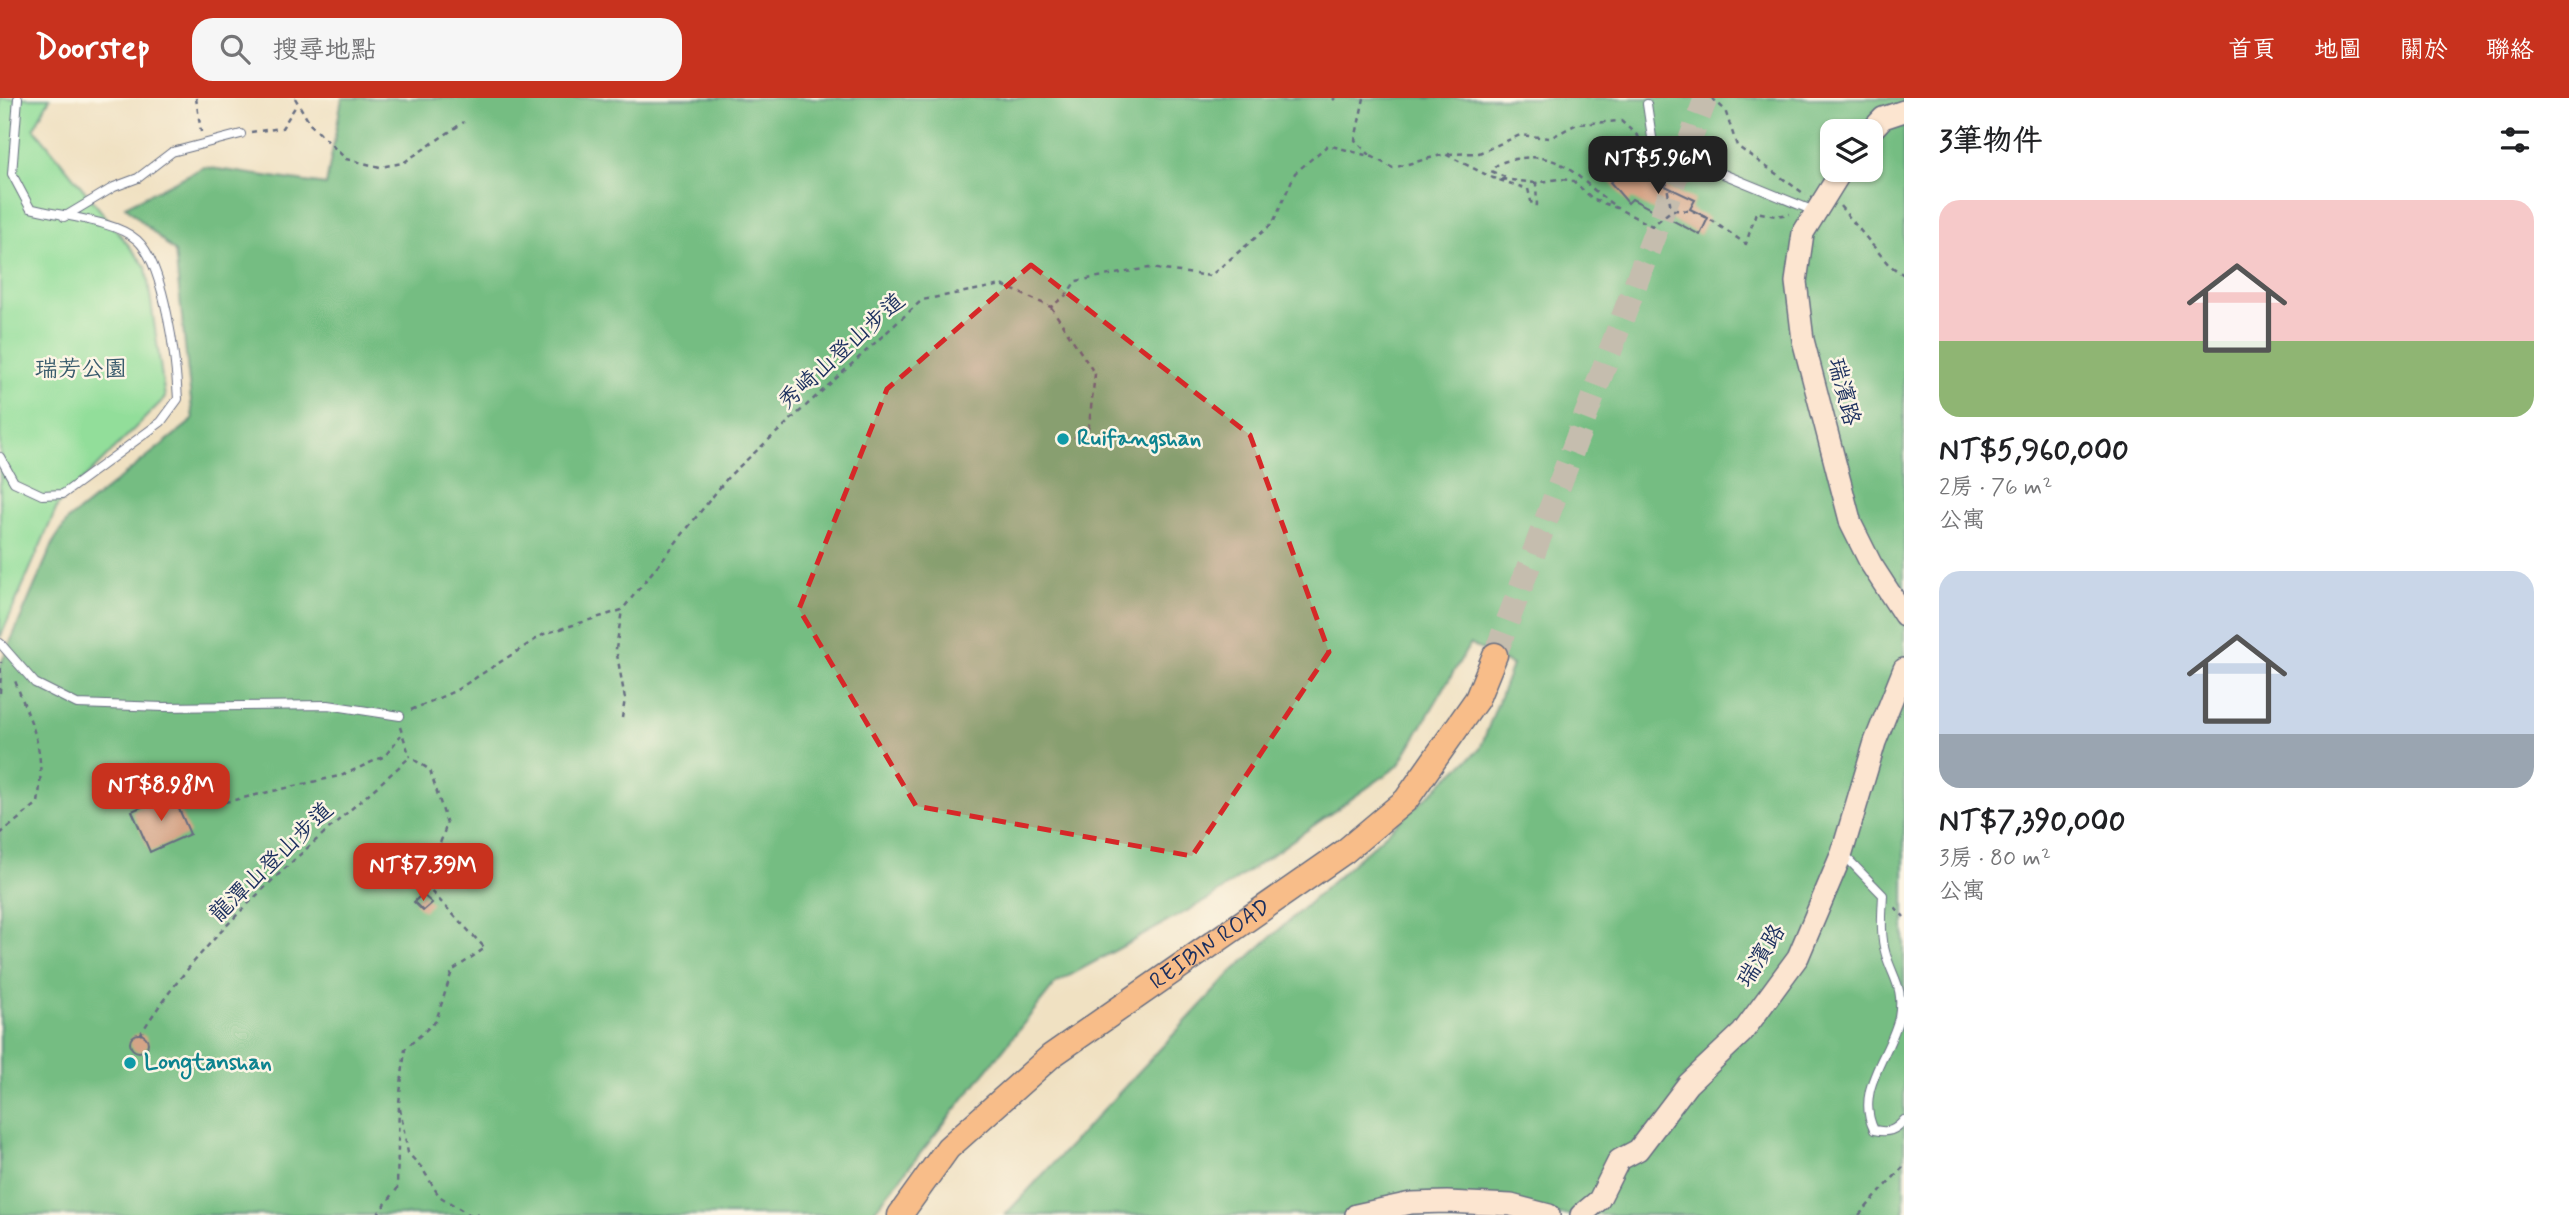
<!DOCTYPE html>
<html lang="zh-TW">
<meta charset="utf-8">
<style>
:root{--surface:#fff;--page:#f6f6f6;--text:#202124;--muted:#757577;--accent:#c8321e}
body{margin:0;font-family:Mynerve,"LXGW WenKai TC",sans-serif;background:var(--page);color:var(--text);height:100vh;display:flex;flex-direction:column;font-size:26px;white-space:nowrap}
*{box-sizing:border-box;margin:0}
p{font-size:23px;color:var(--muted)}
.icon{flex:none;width:38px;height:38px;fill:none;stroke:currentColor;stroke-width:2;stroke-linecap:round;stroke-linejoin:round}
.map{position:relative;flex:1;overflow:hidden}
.sheet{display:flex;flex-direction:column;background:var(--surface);width:665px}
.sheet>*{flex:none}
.tools{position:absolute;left:1820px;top:21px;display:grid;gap:14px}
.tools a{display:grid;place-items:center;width:63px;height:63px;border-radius:14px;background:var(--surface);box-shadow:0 2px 5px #0004;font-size:35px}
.price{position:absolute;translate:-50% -60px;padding:0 16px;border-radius:14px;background:var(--accent);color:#fff;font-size:23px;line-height:46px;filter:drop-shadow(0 2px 4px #0008)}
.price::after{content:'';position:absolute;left:50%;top:42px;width:21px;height:16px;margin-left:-10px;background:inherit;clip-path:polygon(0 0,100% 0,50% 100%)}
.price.selected{background:#222;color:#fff}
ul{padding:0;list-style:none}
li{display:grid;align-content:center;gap:14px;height:371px;padding:0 35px}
li span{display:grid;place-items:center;height:217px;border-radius:21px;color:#555}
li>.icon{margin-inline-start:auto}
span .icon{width:126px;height:126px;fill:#fffc;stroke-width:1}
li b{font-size:30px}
h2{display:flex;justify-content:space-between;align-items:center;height:84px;padding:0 35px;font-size:30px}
header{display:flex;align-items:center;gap:42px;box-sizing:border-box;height:98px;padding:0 35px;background:var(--accent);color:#fff}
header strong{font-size:33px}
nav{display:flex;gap:38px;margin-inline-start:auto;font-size:24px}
.search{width:490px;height:63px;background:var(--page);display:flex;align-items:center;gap:18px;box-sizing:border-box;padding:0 24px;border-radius:21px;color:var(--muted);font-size:26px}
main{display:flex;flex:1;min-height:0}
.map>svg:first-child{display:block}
</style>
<header>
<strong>Doorstep</strong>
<div class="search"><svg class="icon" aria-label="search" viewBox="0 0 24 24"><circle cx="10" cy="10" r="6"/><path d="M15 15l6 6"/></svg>搜尋地點</div>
<nav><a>首頁</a><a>地圖</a><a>關於</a><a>聯絡</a></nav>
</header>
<main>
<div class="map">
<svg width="1904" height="1117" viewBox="0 0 1904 1117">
<rect width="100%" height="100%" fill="#fcf5e5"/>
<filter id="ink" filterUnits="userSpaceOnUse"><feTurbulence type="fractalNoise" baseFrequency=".0143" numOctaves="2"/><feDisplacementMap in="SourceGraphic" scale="14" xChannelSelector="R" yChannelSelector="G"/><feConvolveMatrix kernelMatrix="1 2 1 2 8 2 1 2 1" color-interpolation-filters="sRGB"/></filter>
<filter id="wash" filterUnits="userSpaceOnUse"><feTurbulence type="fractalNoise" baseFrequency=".00686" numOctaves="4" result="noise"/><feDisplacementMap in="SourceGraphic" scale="28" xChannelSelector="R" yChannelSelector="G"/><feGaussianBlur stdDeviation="1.57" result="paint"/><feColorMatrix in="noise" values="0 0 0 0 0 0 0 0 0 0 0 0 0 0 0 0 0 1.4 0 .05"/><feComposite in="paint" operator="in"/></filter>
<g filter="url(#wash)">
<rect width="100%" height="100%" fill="#f0e1c2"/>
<!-- green -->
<path fill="#92de9a" stroke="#56867c" stroke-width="2" d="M0 0H50L34 30 146 169 165 300 58 407 0 540Z"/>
<!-- forest -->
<path fill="#75bd82" stroke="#487670" stroke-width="2" fill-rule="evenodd" d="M342 0H1904V1117H1005L1231 875 1480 651 1512 567 1470 546 1398 668 1209 801 1056 885 871 1117H0V568L54 443 68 422 193 322 175 154 125 108 204 69 326 87ZM1832 33H1871V72H1832Z"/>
<g id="blocks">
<!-- building -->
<path fill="#d5a487" d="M1640 59 1663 87 1695 102 1690 111 1708 120 1700 137 1632 101 1628 105 1610 84Z
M172 695 190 736 150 754 132 713Z
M422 796 432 805 423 813 414 804Z
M130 945a9 9 0 1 1 18 0a9 9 0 1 1-18 0Z"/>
</g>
</g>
<g filter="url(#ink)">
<use href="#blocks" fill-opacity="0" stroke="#666d81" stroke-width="2"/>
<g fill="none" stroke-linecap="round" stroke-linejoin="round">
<!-- primary-tunnel -->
<path stroke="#c5bdae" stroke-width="24" stroke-dasharray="24 12" stroke-linecap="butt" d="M1495 557 1706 0"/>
<defs>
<path id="lane" d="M1647 6 1654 53 1694 64 1814 113
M64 119 114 89 138 80 172 54 241 36
M0 359 14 384 42 397 63 396 161 324 178 301C176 263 165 167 137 142 115 122 59 118 30 110L12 76 18 0
M0 545 35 585 77 606 164 609 328 607 400 618
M1844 757 1883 797C1882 817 1880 837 1886 857 1894 882 1904 890 1899 919 1891 956 1854 992 1874 1032 1888 1035 1895 1033 1904 1022"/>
<path id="secondary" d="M1871 33 1883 20 1904 13
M1842 72 1803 135 1796 184 1803 242 1851 426 1871 466 1904 517
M1356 1117 1411 1105 1447 1104 1511 1107 1549 1117
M1581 1117 1599 1102 1619 1062 1638 1052 1688 986 1742 935 1798 859 1842 755 1875 644 1904 571"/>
<g id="primary">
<path id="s1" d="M900 1117 948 1050 1051 958 1344 754 1406 702 1477 601 1495 557"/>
</g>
</defs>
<!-- lane casing -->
<use href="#lane" stroke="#666d81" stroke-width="10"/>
<!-- secondary casing -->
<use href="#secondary" stroke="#666d81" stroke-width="24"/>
<!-- primary casing -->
<use href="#primary" stroke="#666d81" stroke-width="27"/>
<!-- path -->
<path stroke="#666d81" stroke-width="2.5" stroke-dasharray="5 5" stroke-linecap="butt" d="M196 0 201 34
M295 0 310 26 346 61 380 69 403 65 464 24
M1364 0 1355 42 1370 57
M1712 0 1725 12 1737 48 1806 97
M1333 2 1335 0
M251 34 282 30 297 6
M1448 56 1479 55 1520 37 1550 40 1577 26 1621 23 1640 40
M1654 66 1666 83 1671 110
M1505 79 1491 73C1498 64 1503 64 1515 61 1566 52 1576 82 1615 108
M1536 85 1493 80 1528 91 1532 107H1537L1536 85 1558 81 1572 82 1594 102 1617 110 1652 128 1672 112 1693 113 1708 120 1746 146 1756 114 1775 118 1790 116
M1840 108 1889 167 1904 177
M1051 209 1095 276 1088 335 1076 338 1072 344
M0 595 1 564
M411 612 455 593 544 536 622 512 729 378 922 202 1002 187 1051 209 1066 197 1076 183 1149 170 1210 178 1273 125 1295 75 1328 47 1373 59 1393 70 1445 56 1493 80
M622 620 625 601 616 551 622 512
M400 629 410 659
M130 702 176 688 221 705 343 677 385 658 401 637
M0 736 38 705C46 649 33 631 14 580
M422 796 425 787
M1895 809 1904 819
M140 937C206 830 317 743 410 659
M400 1011 408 1055 422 1070 439 1098 468 1116 479 1117
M377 1117 397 1091 399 1005 405 951 436 923 452 873 485 850 425 787 447 726 430 672 410 659
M1859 1117 1904 1068"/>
<!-- lane -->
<use href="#lane" stroke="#fff" stroke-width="8"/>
<!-- secondary -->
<use href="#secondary" stroke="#fce5d0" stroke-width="21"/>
<!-- primary -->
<use href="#primary" stroke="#f8bd89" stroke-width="24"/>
</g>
</g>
<!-- marked area -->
<path fill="#d62828" fill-opacity="0.2" stroke="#d62828" stroke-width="5" stroke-dasharray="14 9" stroke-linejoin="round" d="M1031 167 1250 337 1329 554 1192 758 916 708 799 511 887 291Z"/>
<!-- markers -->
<g fill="#0f9aa8" stroke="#fcf5e5" stroke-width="2.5">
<circle cx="1063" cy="341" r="7"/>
<circle cx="130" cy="965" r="7"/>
</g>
<g text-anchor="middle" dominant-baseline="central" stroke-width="5" stroke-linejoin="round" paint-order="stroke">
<!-- street labels -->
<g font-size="23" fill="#1b2f5e" stroke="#fcf5e5">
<text transform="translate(842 254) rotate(-42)">秀崎山登山步道</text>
<text transform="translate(1843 294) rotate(76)">瑞濱路</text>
<text transform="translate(272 765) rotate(-44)">龍潭山登山步道</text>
<text stroke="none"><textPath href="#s1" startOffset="415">REIBIN ROAD</textPath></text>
<text transform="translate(1762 858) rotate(-58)">瑞濱路</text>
</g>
<!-- park labels -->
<g font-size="23" fill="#395b6d" stroke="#fcf5e5">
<text x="81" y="272">瑞芳公園</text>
</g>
<!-- culture labels -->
<g font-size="23" font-weight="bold" fill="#0d838f" stroke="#fcf5e5" text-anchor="start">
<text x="1077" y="341">Ruifangshan</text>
<text x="144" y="965">Longtanshan</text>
</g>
</g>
</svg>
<div class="tools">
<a><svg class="icon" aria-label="layers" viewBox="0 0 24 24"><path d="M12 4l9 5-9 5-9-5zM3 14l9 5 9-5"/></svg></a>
</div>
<b class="price selected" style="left:1658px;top:98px">NT$5.96M</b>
<b class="price" style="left:161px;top:725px">NT$8.98M</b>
<b class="price" style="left:423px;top:805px">NT$7.39M</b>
</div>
<section class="sheet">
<h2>3筆物件<svg class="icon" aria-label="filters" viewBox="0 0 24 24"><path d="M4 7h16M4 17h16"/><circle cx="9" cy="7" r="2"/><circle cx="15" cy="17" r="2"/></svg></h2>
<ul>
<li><span style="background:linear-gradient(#f6c9c9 65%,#8fb573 0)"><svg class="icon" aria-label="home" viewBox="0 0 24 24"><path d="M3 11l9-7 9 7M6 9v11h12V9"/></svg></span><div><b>NT$5,960,000</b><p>2房 · 76 m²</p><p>公寓</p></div></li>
<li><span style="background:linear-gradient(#c9d6e8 75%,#9aa5b1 0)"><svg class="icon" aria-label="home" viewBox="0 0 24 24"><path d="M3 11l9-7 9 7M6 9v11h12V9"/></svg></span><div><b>NT$7,390,000</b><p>3房 · 80 m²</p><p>公寓</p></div></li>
</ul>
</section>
</main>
